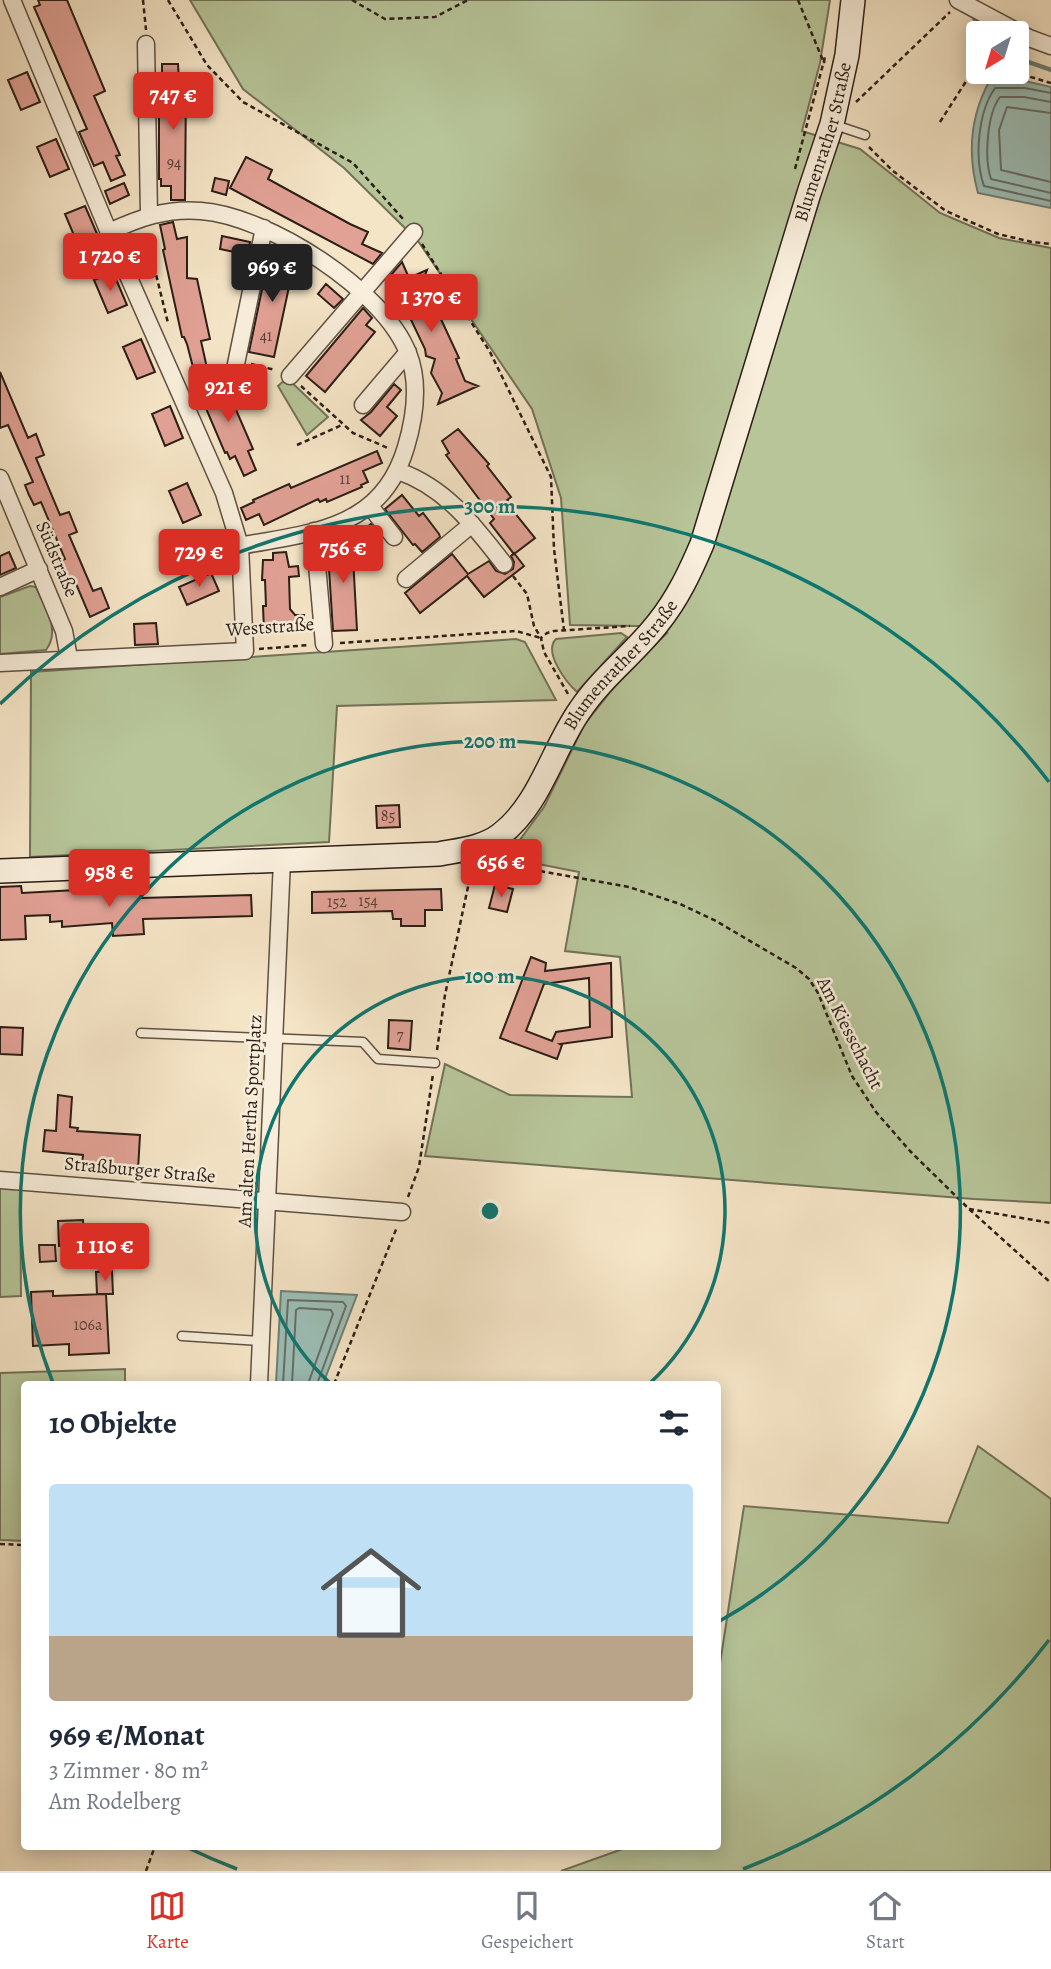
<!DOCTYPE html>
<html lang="de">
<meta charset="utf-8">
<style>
:root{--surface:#fff;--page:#f2f2f3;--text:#1f2937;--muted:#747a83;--line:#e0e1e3;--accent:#d93025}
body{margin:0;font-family:Alegreya,serif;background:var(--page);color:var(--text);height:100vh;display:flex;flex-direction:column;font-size:26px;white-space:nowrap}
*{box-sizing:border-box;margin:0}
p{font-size:23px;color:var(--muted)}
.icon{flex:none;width:38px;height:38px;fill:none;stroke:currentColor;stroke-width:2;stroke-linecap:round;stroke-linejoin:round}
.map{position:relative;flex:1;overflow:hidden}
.details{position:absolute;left:21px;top:1381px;width:700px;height:469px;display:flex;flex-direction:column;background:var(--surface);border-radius:7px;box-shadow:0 4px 18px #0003}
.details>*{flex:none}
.needle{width:46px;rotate:218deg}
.fabs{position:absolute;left:966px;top:21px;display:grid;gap:14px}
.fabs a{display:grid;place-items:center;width:63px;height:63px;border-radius:7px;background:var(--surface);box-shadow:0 4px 18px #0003;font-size:35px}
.price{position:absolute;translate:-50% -60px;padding:0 16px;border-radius:7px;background:var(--accent);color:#fff;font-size:23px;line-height:46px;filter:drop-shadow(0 2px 4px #0008)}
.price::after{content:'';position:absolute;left:50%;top:42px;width:21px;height:16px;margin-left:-10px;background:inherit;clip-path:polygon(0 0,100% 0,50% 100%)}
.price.active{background:#222;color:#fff}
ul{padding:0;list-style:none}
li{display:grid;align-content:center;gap:14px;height:371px;padding:0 28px}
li+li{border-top:2px solid var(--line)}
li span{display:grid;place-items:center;height:217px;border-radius:7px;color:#555}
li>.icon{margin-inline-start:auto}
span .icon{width:126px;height:126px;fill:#fffc;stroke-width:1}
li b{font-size:30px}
h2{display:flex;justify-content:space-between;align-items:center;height:84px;padding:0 28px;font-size:30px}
.tabs{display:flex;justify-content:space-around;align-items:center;height:98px;border-top:2px solid var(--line);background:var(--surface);font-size:19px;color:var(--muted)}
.tabs a{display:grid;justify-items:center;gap:4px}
.tabs .active{color:var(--accent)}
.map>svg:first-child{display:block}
</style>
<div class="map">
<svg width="1051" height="1871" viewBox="0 0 1051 1871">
<rect width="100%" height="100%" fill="#f5e5c7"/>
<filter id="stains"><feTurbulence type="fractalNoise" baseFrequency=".00286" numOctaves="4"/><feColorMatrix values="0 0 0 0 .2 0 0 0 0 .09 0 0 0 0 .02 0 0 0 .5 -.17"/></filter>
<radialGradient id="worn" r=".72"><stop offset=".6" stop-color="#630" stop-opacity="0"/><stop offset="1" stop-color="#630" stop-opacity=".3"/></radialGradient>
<!-- green -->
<path fill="#b7c599" stroke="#717258" stroke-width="2" d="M190 0H830L820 63 802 131 860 149 940 213 999 238 1051 248V1203L974 1199 425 1156 445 1064 510 1095 632 1097 620 957 565 951 579 872 498 856 519 841 544 807 584 725 623 676 667 633 638 626 570 625 561 498 532 409 418 241 344 168 243 89Z
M287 378 328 417 307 435 278 386Z
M30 586 36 587C45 608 61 630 46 650L0 654V597Z
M621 633 627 637 577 692C566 682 543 652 556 639Z
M516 639 525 642 556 700 337 706 329 842 30 857 31 672Z
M0 1185 20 1186 21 1296 0 1297Z
M125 1369V1384H24V1541L0 1540V1373Z
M978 1446 1051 1499V1871H561L631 1846H718V1677L744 1506 948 1523Z"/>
<!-- water -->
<path fill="#9cbfb8" stroke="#6f7f77" stroke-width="2" d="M990 80 1025 81 1051 87V208L978 193C967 153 970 116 990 80Z
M281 1291 357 1295 323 1384H276Z"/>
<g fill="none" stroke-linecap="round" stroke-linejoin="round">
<!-- shore -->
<path stroke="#646e67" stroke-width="2" d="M1051 93 1025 88H995C978 112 974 158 984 186L1051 201
M1051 102 1024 97H1000C987 114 984 158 991 179L1051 193
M1051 113 1007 107 999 130 1001 170 1051 182
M283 1384 288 1300 343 1302 346 1306 317 1384
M292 1384 296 1310 299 1308 331 1310 333 1314 308 1384"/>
<!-- stream -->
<path stroke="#6f7f77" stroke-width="4.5" d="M973 15 979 29 984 33
M1017 58 1051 70"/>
</g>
<!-- building -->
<path fill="#e1a195" stroke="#2b1e16" stroke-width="2" fill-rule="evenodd" d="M38 0H67L105 91 94 96 120 155 116 156 125 175 111 181 103 162 94 166 79 132 87 129 34 7 40 5Z
M162 64H178L179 82H186L185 200H171V186H161V179H159V89H161L162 82Z
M27 72 40 102 21 110 8 80Z
M56 139 69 169 50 177 37 147Z
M246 157 272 170 268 179 350 224 368 232 362 244 382 253 373 264 230 188Z
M215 178 229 181 226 195 212 191Z
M124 183 129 195 110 204 105 191Z
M85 206 98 236 78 245 65 214Z
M173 222 177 239 187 237V278L197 279 210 339 201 341 207 368 194 371 187 344 184 337H182L163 250 165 249 160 225Z
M222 236 250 242 248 255 220 249Z
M271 246 289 253 286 266 293 268 274 357 249 352Z
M402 262 409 278 427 270 422 283 433 301 429 313 440 317 459 358 456 359 465 381 478 386 438 404 442 393 431 373 435 359 426 356 425 349 390 276Z
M113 272 127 305 108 313 94 280Z
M326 284 343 299 334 308 318 294Z
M363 308 372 318 366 325 375 332 325 392 306 376Z
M141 339 155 372 137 379 123 347Z
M0 372 28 438 36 434 44 455 36 458 60 515 69 512 77 532 69 535 93 591 101 588 109 608 90 617 74 579 66 582 58 562 65 559 41 502 34 505 29 495 25 485 33 482 8 425 0 428Z
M214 372 222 391 227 389 253 449 248 451 256 470 244 476 235 456 230 459 227 452 225 453 202 399 210 396 201 377Z
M394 384 401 390 387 407 397 416 380 436 361 420 371 412Z
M170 406 183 438 165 446 152 414Z
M458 429 489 464 487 466 511 497 507 500 512 505 510 507 535 538 514 554 490 523 494 519 446 455 449 453 442 441Z
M377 451 382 463 363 471 368 482 361 485 362 487 327 502 326 499 320 502 318 499 264 525 259 514 246 520 241 508 254 502 253 500 289 484 291 488Z
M187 483 201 515 183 523 169 491Z
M402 495 419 516 423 513 439 534 440 537 422 552 415 544 413 545 385 509Z
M371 524 379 534 369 542 361 532Z
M346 532V544L352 539 357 630 333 631 328 553 333 552 332 537Z
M9 552 16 568 0 575V556Z
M286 552 289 567 298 566 299 576 289 577 290 609 295 615H304V627L264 631 263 606H266L265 580H262L263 560H273V553Z
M514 553 524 566 484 597 467 576 420 613 405 593 452 554 468 574 489 561 496 571 505 574 513 569 514 562 511 556Z
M211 573 219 591 187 605 179 587Z
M156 623 158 644 135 645 134 624Z
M399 805 400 827 377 828 376 806Z
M80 884 86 893 141 889V898L251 895 252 916 143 919 144 934 113 936 112 923 62 927V921L50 922V915L25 916 26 939 0 940V887L21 886 22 893 76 890Z
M495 885 513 889 507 912 489 908Z
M441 889 442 910H425V926H401V919H393L392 911 312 913V892Z
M531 957 546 963 545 971 611 963 612 1037 560 1044 562 1045 557 1059 500 1038ZM589 978 590 1027 556 1032 552 1041 526 1031 544 984Z
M389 1020 412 1021 410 1050 388 1048Z
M0 1027 23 1028 22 1055 0 1054Z
M58 1095 72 1097 70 1127 78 1128 77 1131 140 1135 138 1170 82 1166 83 1155 43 1151 45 1130 56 1131Z
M83 1220 84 1245 59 1246 58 1221Z
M39 1245H55L56 1261 40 1262Z
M112 1271 113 1294H97L96 1272Z
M53 1291V1296L106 1294 109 1353 69 1355V1344L33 1346 31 1292Z"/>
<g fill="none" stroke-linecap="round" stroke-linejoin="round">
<defs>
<path id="lane" d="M835 125 865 135
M141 1033 363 1042 378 1059 435 1063
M182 1336 261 1341"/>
<path id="street" d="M958 0 1029 38 1051 46
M146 44 149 215
M109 232C139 218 167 208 201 211 268 216 383 289 408 353 420 383 415 417 406 447 398 474 382 499 357 514 323 535 279 538 240 546
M236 364 264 228
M290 376 414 232
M363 405 408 352
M398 471C445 487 474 525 504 564
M0 478 64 631 69 658
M370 506 394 537
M314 531 324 644
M406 579 472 524
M0 587 39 569
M0 663 245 651 240 546 224 493 110 235 12 0
M0 1180 402 1212
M259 1384 282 860"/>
<g id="secondary">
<path id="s1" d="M0 871 439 854C460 850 483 848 500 835 540 805 552 750 580 710 602 677 634 654 658 623 678 598 690 572 702 544L809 193 832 124 847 55 853 0"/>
</g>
</defs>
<!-- lane casing -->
<use href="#lane" stroke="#5e5042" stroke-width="11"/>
<!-- street casing -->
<use href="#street" stroke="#5e5042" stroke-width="19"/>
<!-- secondary casing -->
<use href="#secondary" stroke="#2b1e16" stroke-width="26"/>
<!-- path -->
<path stroke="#2b1e16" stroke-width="2.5" stroke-dasharray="5 3.5" stroke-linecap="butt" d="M143 0 146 30
M168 0 207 65 243 102 353 163 403 219
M352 0 385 19 435 17 468 0
M798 0 824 63
M1014 72 1051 83
M856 102 950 12
M940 122 972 72 978 69
M869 147 893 171 946 211 998 234 1032 242 1051 244
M795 169 825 57 824 63
M146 234 168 323
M422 244 490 352 551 477 554 549 564 630
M251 364 275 370
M191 378 221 367
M301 386 353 433 388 448
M297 445 342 425
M513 576 527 594 534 626 541 638
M340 643 516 631 541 638
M259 649 309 645
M568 694 544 652 541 638 547 633 554 631 630 626
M490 862 629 887 680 904 716 921 796 968 809 979 818 993 852 1076 876 1112 910 1151 969 1209 1051 1283
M437 1050 445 995 472 868
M408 1197 419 1167 433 1074
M969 1209 1051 1223
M334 1384 397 1227
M0 1544 24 1545
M146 1871 155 1846"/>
<!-- lane -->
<use href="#lane" stroke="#f8eedb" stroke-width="8"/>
<!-- street -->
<use href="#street" stroke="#f8eedb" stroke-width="16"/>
<!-- secondary -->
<use href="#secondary" stroke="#f8eedb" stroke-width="23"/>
</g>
<!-- distance rings -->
<g fill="none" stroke="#0f766e" stroke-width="3.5">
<path d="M330 1383A235 235 0 1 1 650 1383"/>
<path d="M53 1383A470 470 0 1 1 718 1622"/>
<path d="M1049 1640A705 705 0 0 1 743 1869M237 1869A705 705 0 0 1 186 1847M0 704A705 705 0 0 1 1049 782"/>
</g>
<g text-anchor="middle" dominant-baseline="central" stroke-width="5" stroke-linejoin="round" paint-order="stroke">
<!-- number labels -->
<g font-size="16" fill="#583f36">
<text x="174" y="163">94</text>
<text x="266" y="336">41</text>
<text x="345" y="479">11</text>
<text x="388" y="816">85</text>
<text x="368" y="901">154</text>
<text x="337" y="902">152</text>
<text x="400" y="1035">7</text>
<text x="88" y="1325">106a</text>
</g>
<!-- street labels -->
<g font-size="19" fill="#2b1e16" stroke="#f8eedb">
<text stroke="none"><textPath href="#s1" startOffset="1281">Blumenrather Straße</textPath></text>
<text transform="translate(57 559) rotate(67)">Südstraße</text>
<text transform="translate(270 627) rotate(-4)">Weststraße</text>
<text stroke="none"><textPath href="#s1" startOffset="714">Blumenrather Straße</textPath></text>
<text transform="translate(850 1033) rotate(63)">Am Kiesschacht</text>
<text transform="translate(250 1121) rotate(-87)">Am alten Hertha Sportplatz</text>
<text transform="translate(140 1170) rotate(5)">Straßburger Straße</text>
</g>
</g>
<circle cx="490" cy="1211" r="10" fill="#0f766e" stroke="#f8eedb" stroke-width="3.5"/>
<g font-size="21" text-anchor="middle" font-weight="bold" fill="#0f766e" stroke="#f8eedb" stroke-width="5" stroke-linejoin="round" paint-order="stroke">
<text x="490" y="513">300 m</text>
<text x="490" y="748">200 m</text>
<text x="490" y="983">100 m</text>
</g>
<rect width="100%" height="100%" filter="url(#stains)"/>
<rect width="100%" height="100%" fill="url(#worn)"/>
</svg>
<div class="fabs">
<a><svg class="needle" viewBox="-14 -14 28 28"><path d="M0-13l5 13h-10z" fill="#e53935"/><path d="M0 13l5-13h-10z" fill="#747a83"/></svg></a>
</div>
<b class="price" style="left:173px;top:132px">747 €</b>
<b class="price" style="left:110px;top:293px">1 720 €</b>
<b class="price active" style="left:272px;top:304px">969 €</b>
<b class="price" style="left:431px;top:334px">1 370 €</b>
<b class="price" style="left:228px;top:424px">921 €</b>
<b class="price" style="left:343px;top:585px">756 €</b>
<b class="price" style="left:199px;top:589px">729 €</b>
<b class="price" style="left:501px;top:899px">656 €</b>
<b class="price" style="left:109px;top:909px">958 €</b>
<b class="price" style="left:105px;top:1283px">1 110 €</b>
<section class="details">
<h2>10 Objekte<svg class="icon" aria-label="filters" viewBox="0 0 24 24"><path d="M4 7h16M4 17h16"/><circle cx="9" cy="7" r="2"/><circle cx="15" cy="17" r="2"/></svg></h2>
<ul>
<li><span style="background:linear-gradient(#bfe0f5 70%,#b9a48a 0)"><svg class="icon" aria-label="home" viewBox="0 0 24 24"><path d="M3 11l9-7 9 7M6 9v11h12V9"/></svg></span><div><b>969 €/Monat</b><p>3 Zimmer · 80 m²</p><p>Am Rodelberg</p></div></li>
</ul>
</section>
</div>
<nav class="tabs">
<a class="active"><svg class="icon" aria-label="map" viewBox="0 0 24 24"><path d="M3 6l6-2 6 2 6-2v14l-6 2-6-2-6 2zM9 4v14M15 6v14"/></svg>Karte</a>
<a><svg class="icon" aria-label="saved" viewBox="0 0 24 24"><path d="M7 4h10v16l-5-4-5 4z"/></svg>Gespeichert</a>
<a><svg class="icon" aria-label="home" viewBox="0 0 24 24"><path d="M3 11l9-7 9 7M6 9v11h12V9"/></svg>Start</a>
</nav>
